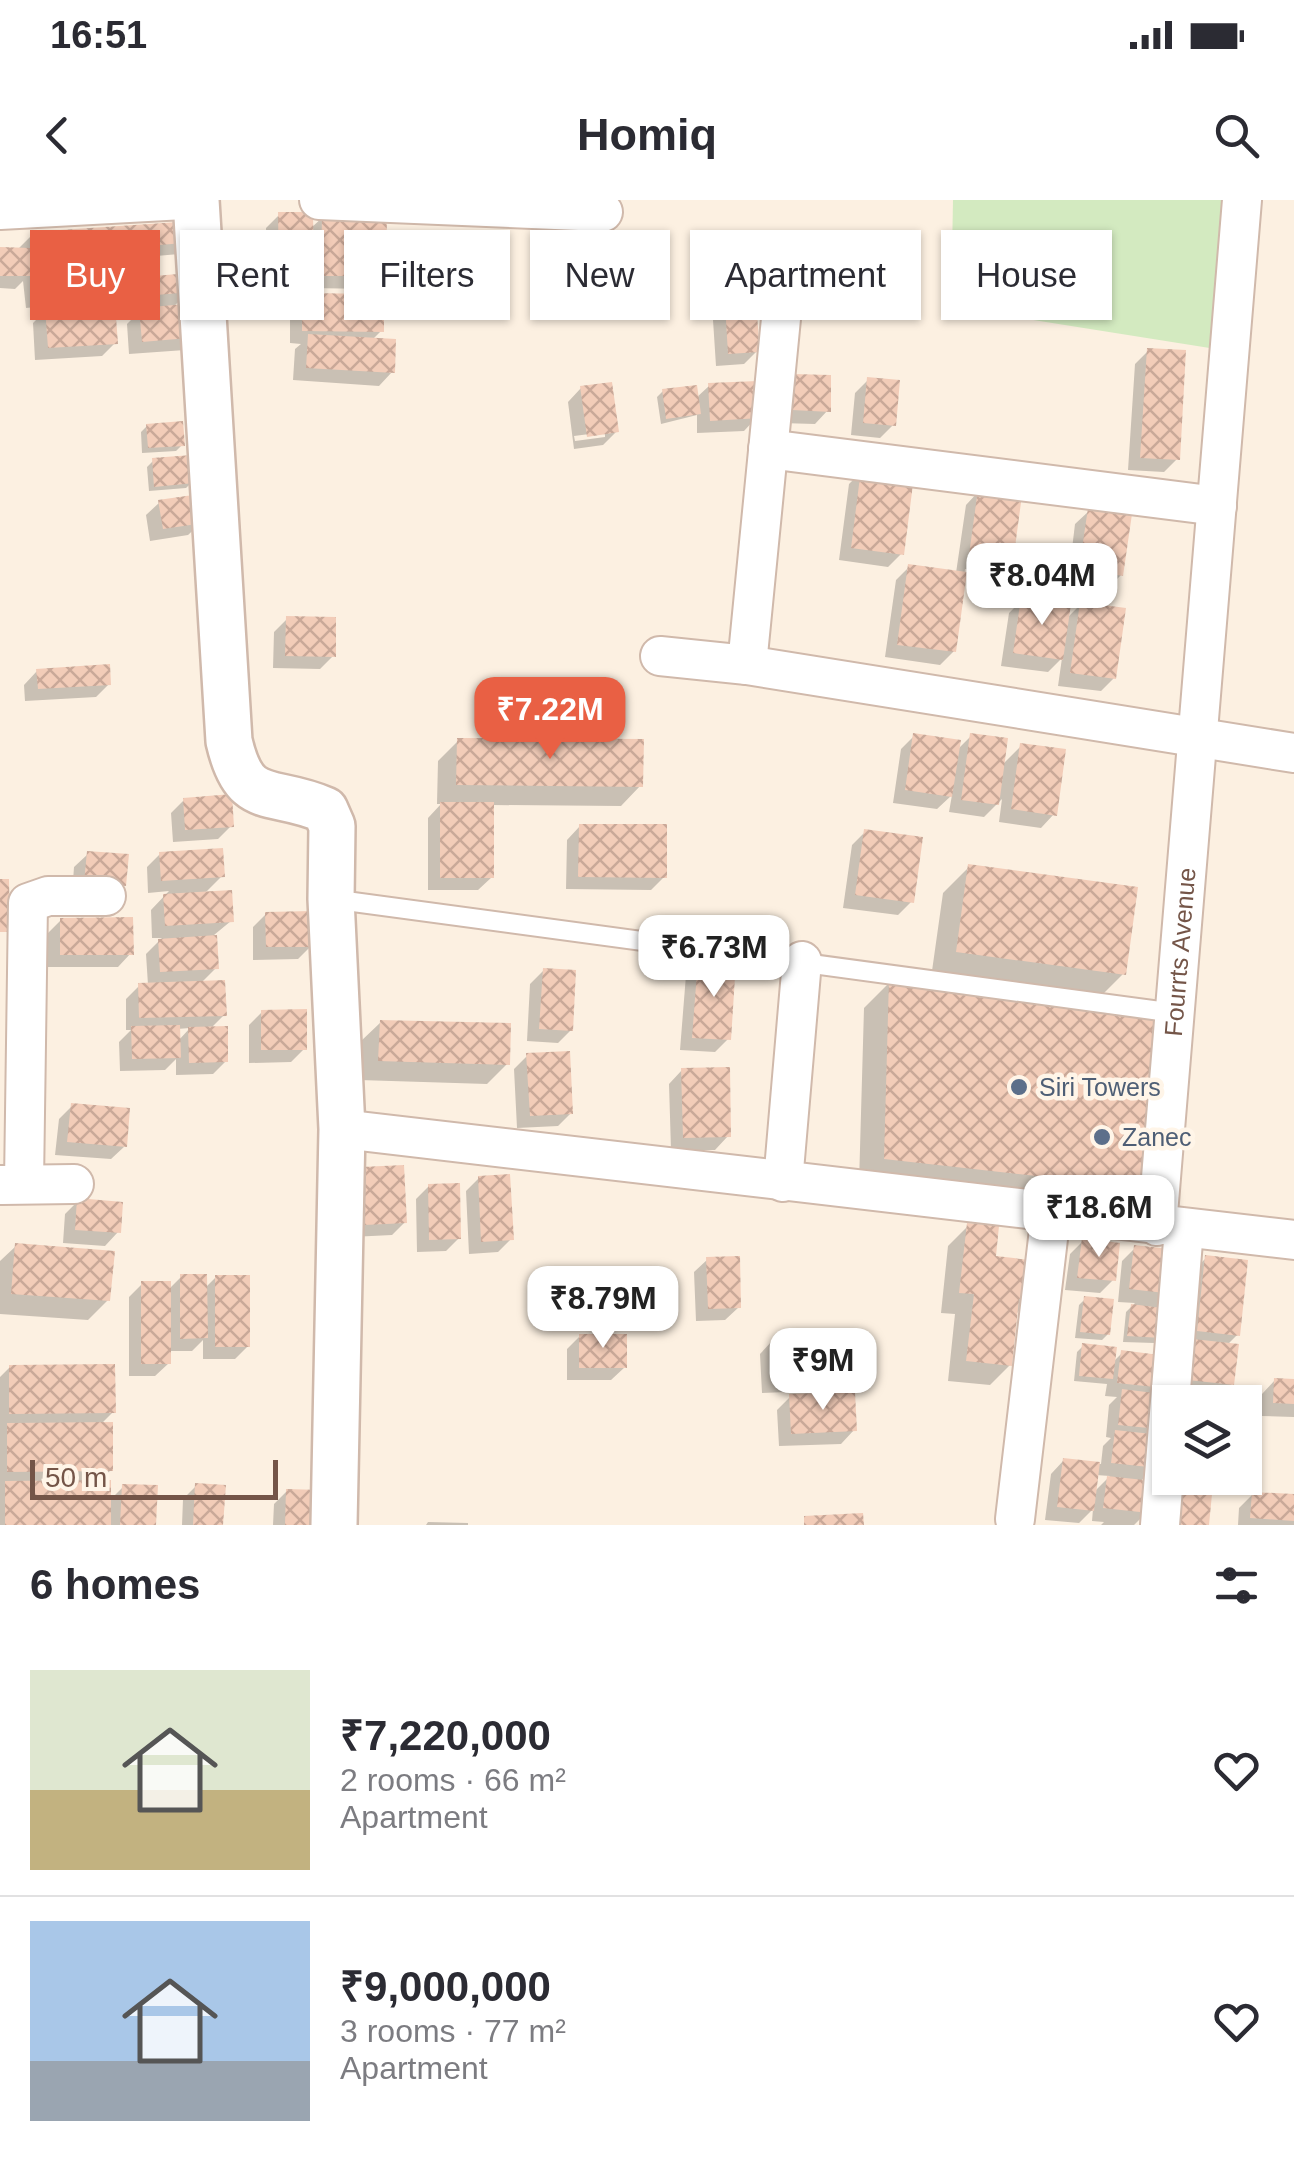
<!DOCTYPE html>
<meta charset="utf-8">
<style>
:root{--surface:#fff;--page:#f2f2f3;--text:#2b2b33;--muted:#7c7c81;--line:#e1e1e2;--accent:#e96044}
body{margin:0;font-family:Arial,sans-serif;background:var(--page);color:var(--text);height:100vh;display:flex;flex-direction:column;font-size:38px;white-space:nowrap}
*{box-sizing:border-box;margin:0}
p{font-size:32px;color:var(--muted)}
.icon{flex:none;width:55px;height:55px;fill:none;stroke:currentColor;stroke-width:2;stroke-linecap:round;stroke-linejoin:round}
.map{position:relative;height:1325px;overflow:hidden}
.sheet{display:flex;flex-direction:column;background:var(--surface);flex:1}
.sheet>*{flex:none}
.top-card{position:absolute;left:30px;top:30px;width:1235px;height:90px;display:flex;gap:20px}
.controls{position:absolute;left:1152px;top:1185px;display:grid;gap:20px}
.controls a{display:grid;place-items:center;width:110px;height:110px;border-radius:0px;background:var(--surface);box-shadow:0 2px 8px #0004;font-size:50px}
.scale{position:absolute;left:30px;bottom:25px;width:248px;box-sizing:border-box;padding-left:10px;border:5px solid #745548;border-top:0;font-size:28px;line-height:35px;white-space:nowrap;color:#745548;-webkit-text-stroke:8px #fff5e8;paint-order:stroke}
.price{position:absolute;translate:-50% -85px;padding:0 22px;border-radius:20px;background:#fff;color:#222;font-size:32px;line-height:65px;filter:drop-shadow(0 2px 5px #0008)}
.price::after{content:'';position:absolute;left:50%;top:60px;width:30px;height:22px;margin-left:-15px;background:inherit;clip-path:polygon(0 0,100% 0,50% 100%)}
.price.on{background:var(--accent);color:#fff}
ul{padding:0;list-style:none}
li{display:flex;align-items:center;gap:30px;height:250px;padding:0 30px}
li+li{border-top:2px solid var(--line)}
li span{display:grid;place-items:center;flex:none;width:280px;height:200px;border-radius:0px;color:#555}
li>.icon{margin-inline-start:auto}
span .icon{width:120px;height:120px;fill:#fffc;stroke-width:1}
li b{font-size:42px}
h2{display:flex;justify-content:space-between;align-items:center;height:120px;padding:0 30px;font-size:42px}
.chip{padding:0 35px;border-radius:0px;background:var(--surface);box-shadow:0 2px 8px #0004;font-size:35px;line-height:90px}
.chip.on{background:var(--accent);color:#fff}
.status{display:flex;justify-content:space-between;align-items:center;height:70px;padding:0 50px;background:var(--surface);direction:ltr}
.status svg{height:28px;fill:currentColor}
header{display:flex;justify-content:space-between;align-items:center;height:130px;padding:0 30px;background:var(--surface);font-size:45px;font-weight:600}
.map>svg:first-child{display:block}
</style>
<div class="status"><b>16:51</b><svg viewBox="0 0 49 12"><path d="M0 12V9h3v3zM5 12V6h3v6zM10 12V3h3v9zM15 12V0h3v12zM26 1h20v11H26zM47 4h2v5h-2z"/></svg></div>
<header><svg class="icon" aria-label="back" viewBox="0 0 24 24"><path d="M15 5l-7 7 7 7"/></svg>Homiq<svg class="icon" aria-label="search" viewBox="0 0 24 24"><circle cx="10" cy="10" r="6"/><path d="M15 15l6 6"/></svg></header>
<div class="map">
<svg width="1294" height="1325" viewBox="0 0 1294 1325">
<defs>
<pattern id="building-cross-hatch" width="8" height="8" patternUnits="userSpaceOnUse" patternTransform="scale(2.5)"><rect width="8" height="8" fill="#f2ccb8"/><path d="M0 0l8 8M0 8l8-8" fill="none" stroke="#c9a898"/></pattern>
</defs>
<rect width="100%" height="100%" fill="#fcf0e1"/>
<!-- green -->
<path fill="#d3eac0" d="M953 0H1229L1216 149 951 107Z"/>
<!-- shadow -->
<path fill="#0003" fill-rule="evenodd" d="M279 15 311 28 323 17 384 75 371 89 309 88V77L299 88H267L266 28Z
M191 23 179 54 100 61 102 83 188 76 190 91 172 108 196 106 185 150 129 154 127 124 144 107 113 110 115 143 102 156 35 160 33 123 49 107H95V101L26 108 23 81 15 89 0 88V50L19 48 32 35Z
M303 95 381 131 372 140 392 172 379 186 293 180 295 149 301 144 290 143V109Z
M726 106 757 151 744 164 716 166 713 120Z
M1148 151 1177 259 1164 272 1128 270 1135 164Z
M794 176 828 210 815 224 780 223Z
M868 180 893 225 880 238 851 235 855 193Z
M709 186 757 217 744 231 697 233V215L661 224 657 197 663 191 696 198Z
M581 188 616 232 603 245 574 249 568 202ZM605 232V237L575 241 574 236Z
M147 226 182 245 176 251 142 253 141 232Z
M153 261 192 282 186 288 149 291 147 267Z
M862 271 901 354 888 367 839 360 849 284Z
M979 291 1011 360 998 374 965 369 954 451 940 465 885 457 896 380 909 367 956 373 966 305Z
M160 302 202 322 188 335 150 341 146 315Z
M1089 311 1121 375 1108 388 1068 382 1075 324Z
M1022 400 1066 419 1081 404 1114 478 1101 491 1058 486 1062 458 1048 472 1001 466 1009 413Z
M287 419 333 456 320 469 273 468 274 432Z
M37 471 109 484 96 497 25 501 24 485Z
M914 536 957 550 971 536 1002 565 1021 546 1054 614 1041 628 999 622 1002 599 984 617 949 612 952 595 937 609 893 603 901 549Z
M458 541 641 585 621 606 492 605V677L478 690H428V618L441 604H437L438 561Z
M184 600 231 626 218 639 173 642 171 613Z
M580 626 664 677 651 690 566 689 567 640Z
M865 632 911 702 898 715 843 708 852 645Z
M88 654 124 685 111 698 72 695 74 667Z
M160 654 222 676 204 694 231 721 214 735 216 768 200 784 224 815 210 829 226 861 213 874 176 875V859L165 870 120 871 119 842 131 830H126V799L139 786 148 785 146 754 162 738H152L151 710 169 691 148 693 147 667ZM190 828 178 841 177 829Z
M969 667 1123 774 1097 800 931 778 943 693Z
M266 714 311 746 298 759 253 760V727Z
M61 720 131 753 118 767H48V733Z
M699 762 728 839 715 852 680 850 686 775Z
M544 770 571 830 558 843 527 841 530 784Z
M890 782 1143 987 1116 1014 859 984 864 808Z
M262 812 304 849 291 862 249 863V825Z
M381 822 507 864 487 884 359 880 360 842Z
M527 856 571 913 558 926 517 928 514 869Z
M682 870 728 936 715 950H671L669 884Z
M72 906 125 946 111 959 55 955 59 919Z
M479 978 511 1039 498 1052 469 1054 466 991Z
M349 983 405 1022 392 1035 351 1037Z
M429 986 459 1038 446 1051 417 1052 416 999Z
M78 1001 118 1032 105 1046 63 1043 65 1014Z
M968 1026 1031 1099 1015 1115 1010 1165 990 1185 948 1181 955 1114 941 1113 948 1046Z
M1083 1041 1113 1080 1100 1093 1065 1090 1070 1054Z
M16 1046 108 1100 88 1120 0 1114V1061Z
M1135 1048 1172 1093 1155 1109 1160 1137 1154 1143 1123 1142 1126 1112 1135 1103 1118 1102 1122 1061Z
M1206 1058 1237 1135 1227 1145 1232 1184 1215 1201 1227 1202H1189L1197 1195 1176 1193 1193 1071Z
M708 1059 739 1107 725 1120 696 1121 694 1072Z
M181 1077 205 1088 216 1077 248 1146 235 1159H203V1140L192 1151H169V1163L155 1176H129V1097L142 1084 168 1090Z
M1085 1099 1108 1134 1102 1140 1075 1138 1079 1105Z
M580 1136 625 1167 611 1180H567V1149Z
M773 1140 848 1176 835 1190 762 1193 760 1154Z
M1083 1146 1113 1162 1122 1153 1164 1158 1155 1266 1140 1282 1147 1312 1134 1325H1101L1104 1322 1092 1321 1093 1309 1079 1323 1045 1320 1051 1274 1064 1260 1101 1264 1103 1246 1111 1238 1106 1237 1109 1205 1117 1197 1105 1196 1107 1184 1074 1181 1077 1152ZM1096 1275 1110 1276 1094 1292Z
M10 1167 113 1212 100 1225 111 1270 97 1283 109 1301 123 1287 154 1325H0V1177Z
M1275 1180 1294 1181V1217L1261 1216 1262 1194Z
M790 1197 854 1230 841 1244 779 1246 777 1210Z
M196 1286 221 1325H182L183 1299Z
M287 1291 318 1325H273L274 1304Z
M1253 1294 1294 1297V1325H1238L1239 1308Z
M428 1322 468 1323V1325H426Z"/>
<!-- building -->
<path fill="url(#building-cross-hatch)" d="M278 12H313L314 76H279Z
M322 14 387 15 386 76H321Z
M193 21 195 42 101 50 106 89 38 96 31 32Z
M0 47 31 48 30 76H0Z
M190 73 192 92 108 99 106 80Z
M302 93 384 94V132L302 131Z
M756 102 760 152 728 154 725 104Z
M115 103 118 144 48 148 45 108Z
M198 103 200 137 142 142 139 108Z
M308 134 396 139 395 173 306 168Z
M1147 148 1186 150 1180 260 1140 258Z
M793 174 831 175V212L792 210Z
M867 177 900 180 896 226 863 223Z
M758 181 760 218 710 221 708 183Z
M612 182 619 232 587 237 580 186Z
M697 185 701 214 666 219 662 189Z
M183 221 185 246 148 248 146 224Z
M192 255 194 283 154 287 152 258Z
M861 269 914 276 904 355 851 348Z
M978 289 1022 295 1013 362 969 355Z
M200 294 204 323 163 329 158 300Z
M1088 308 1132 314 1123 376 1079 369Z
M908 364 967 372 956 452 897 445Z
M1021 397 1071 404 1063 460 1013 453Z
M1080 402 1126 408 1116 479 1070 473Z
M286 416 336 417V457L285 456Z
M110 464 111 485 38 489 36 469Z
M913 533 961 540 952 597 905 590Z
M970 533 1008 538 999 605 961 600Z
M457 538 644 539 643 587 456 585Z
M1020 543 1066 549 1057 616 1011 609Z
M232 594 234 627 185 630 183 598Z
M440 602H494V678H440Z
M579 624H667V678L578 677Z
M864 629 923 637 914 703 855 695Z
M223 648 225 677 161 681 159 652Z
M87 651 129 654 126 686 84 683Z
M968 664 1138 687 1126 775 956 752Z
M0 679H9L10 732H0Z
M232 690 234 722 165 726 163 694Z
M313 711V747H266L265 712Z
M133 717 134 755H60V718Z
M217 735 219 769 160 772 158 739Z
M698 759 736 761 731 840 692 838Z
M543 768 576 770 573 831 539 829Z
M889 779 1158 814 1145 988 884 959Z
M225 780 227 816 139 818 138 783Z
M307 809V850H261V810Z
M380 820 511 823 510 865 378 861Z
M180 825 181 858 132 859 131 826Z
M228 826V862L189 863 188 827Z
M570 851 573 914 530 916 526 853Z
M730 867 731 937 683 938 681 868Z
M71 903 130 908 127 947 67 942Z
M404 965 407 1023 364 1025 361 967Z
M510 974 514 1040 481 1042 478 976Z
M460 983 461 1039 429 1040 428 984Z
M77 998 123 1002 121 1033 75 1030Z
M967 1023 999 1026 996 1056 1038 1061 1033 1101 1019 1099 1012 1166 966 1161 974 1094 959 1093Z
M1082 1038 1120 1043 1116 1081 1077 1078Z
M15 1043 115 1051 110 1101 11 1094Z
M1134 1045 1179 1050 1174 1094 1129 1089Z
M1205 1055 1248 1060 1240 1136 1197 1131Z
M740 1056 741 1108 708 1109 706 1057Z
M180 1074H207L208 1138 180 1139Z
M215 1075H250V1147H215Z
M141 1081H171V1164H141Z
M1084 1096 1114 1099 1110 1135 1080 1132Z
M1131 1104 1162 1108V1138L1127 1136Z
M579 1134H627V1168H579Z
M849 1135 851 1177 774 1181 772 1138Z
M1193 1139 1239 1144 1234 1185 1188 1180Z
M1082 1143 1117 1147 1113 1179 1079 1176Z
M1121 1150 1167 1156 1164 1188 1117 1183Z
M115 1164 116 1213 9 1214V1165Z
M1274 1178 1294 1179V1204L1273 1203Z
M1122 1189 1162 1194 1159 1229 1118 1225Z
M855 1192 857 1231 791 1234 789 1194Z
M113 1222V1271L7 1272V1223Z
M1115 1230 1161 1235 1158 1268 1111 1263Z
M1063 1258 1100 1262 1094 1311 1057 1307Z
M1107 1276 1153 1281 1149 1313 1103 1308Z
M111 1280V1325H5V1281Z
M195 1283 226 1285 223 1325H193Z
M122 1284 158 1285 156 1325H120Z
M286 1289 321 1290 320 1325H285Z
M1181 1291 1212 1294 1209 1325H1178Z
M1252 1292 1294 1294V1321L1250 1318Z
M863 1313 864 1325H804V1316Z"/>
<g fill="none" stroke-linecap="round" stroke-linejoin="round">
<defs>
<path id="service" d="M331 699 1175 813"/>
<g id="minor">
<path d="M319 0 603 12"/>
<path d="M0 10 184 0"/>
<path d="M768 249 1217 306"/>
<path d="M660 456 747 465 1294 553"/>
<path d="M747 465 785 78"/>
<path d="M342 929 1294 1040"/>
<path d="M783 982 802 761"/>
<path d="M24 983 28 703 48 696H106"/>
<path d="M2 985 74 984"/>
<path id="s1" d="M1157 1026 1242 0"/>
<path d="M1015 1319 1051 1013"/>
<path d="M1160 1325 1184 1029"/>
</g>
<path id="tertiary" d="M196 0 229 541C245 610 270 586 325 610L332 626 331 699 342 929 334 1325"/>
</defs>
<!-- service casing -->
<use href="#service" stroke="#d0b9ab" stroke-width="22"/>
<!-- minor casing -->
<use href="#minor" stroke="#d0b9ab" stroke-width="42"/>
<!-- tertiary casing -->
<use href="#tertiary" stroke="#d0b9ab" stroke-width="50"/>
<!-- service -->
<use href="#service" stroke="#fff" stroke-width="18"/>
<!-- minor -->
<use href="#minor" stroke="#fff" stroke-width="38"/>
<!-- tertiary -->
<use href="#tertiary" stroke="#fff" stroke-width="45"/>
</g>
<!-- markers -->
<g fill="#5c6f8a" stroke="#fff5e8" stroke-width="4">
<circle cx="1019" cy="887" r="10"/>
<circle cx="1102" cy="937" r="10"/>
</g>
<g text-anchor="middle" dominant-baseline="central" stroke-width="9" stroke-linejoin="round" paint-order="stroke">
<!-- street labels -->
<g font-size="25" fill="#745548" stroke="#fff5e8">
<text stroke="none"><textPath href="#s1" startOffset="275">Fourrts Avenue</textPath></text>
</g>
<!-- service labels -->
<g font-size="25" fill="#4e5e75" stroke="#fff5e8" text-anchor="start">
<text x="1039" y="887">Siri Towers</text>
<text x="1122" y="937">Zanec</text>
</g>
</g>
</svg>
<div class="controls">
<a><svg class="icon" aria-label="layers" viewBox="0 0 24 24"><path d="M12 4l9 5-9 5-9-5zM3 14l9 5 9-5"/></svg></a>
</div>
<div class="scale">50 m</div>
<b class="price" style="left:1042px;top:428px">₹8.04M</b>
<b class="price on" style="left:550px;top:562px">₹7.22M</b>
<b class="price" style="left:714px;top:800px">₹6.73M</b>
<b class="price" style="left:1099px;top:1060px">₹18.6M</b>
<b class="price" style="left:603px;top:1151px">₹8.79M</b>
<b class="price" style="left:823px;top:1213px">₹9M</b>
<div class="top-card">
<a class="chip on">Buy</a>
<a class="chip">Rent</a>
<a class="chip">Filters</a>
<a class="chip">New</a>
<a class="chip">Apartment</a>
<a class="chip">House</a>
</div>
</div>
<section class="sheet">
<h2>6 homes<svg class="icon" aria-label="filters" viewBox="0 0 24 24"><path d="M4 7h16M4 17h16"/><circle cx="9" cy="7" r="2"/><circle cx="15" cy="17" r="2"/></svg></h2>
<ul>
<li><span style="background:linear-gradient(#dfe7d0 60%,#c2b280 0)"><svg class="icon" aria-label="home" viewBox="0 0 24 24"><path d="M3 11l9-7 9 7M6 9v11h12V9"/></svg></span><div><b>₹7,220,000</b><p>2 rooms · 66 m²</p><p>Apartment</p></div><svg class="icon" aria-label="heart" viewBox="0 0 24 24"><path d="M12 20l-8-8c-3-5 5-10 8-4 3-6 11-1 8 4z"/></svg></li>
<li><span style="background:linear-gradient(#a9c7e8 70%,#9aa5b1 0)"><svg class="icon" aria-label="home" viewBox="0 0 24 24"><path d="M3 11l9-7 9 7M6 9v11h12V9"/></svg></span><div><b>₹9,000,000</b><p>3 rooms · 77 m²</p><p>Apartment</p></div><svg class="icon" aria-label="heart" viewBox="0 0 24 24"><path d="M12 20l-8-8c-3-5 5-10 8-4 3-6 11-1 8 4z"/></svg></li>
</ul>
</section>
